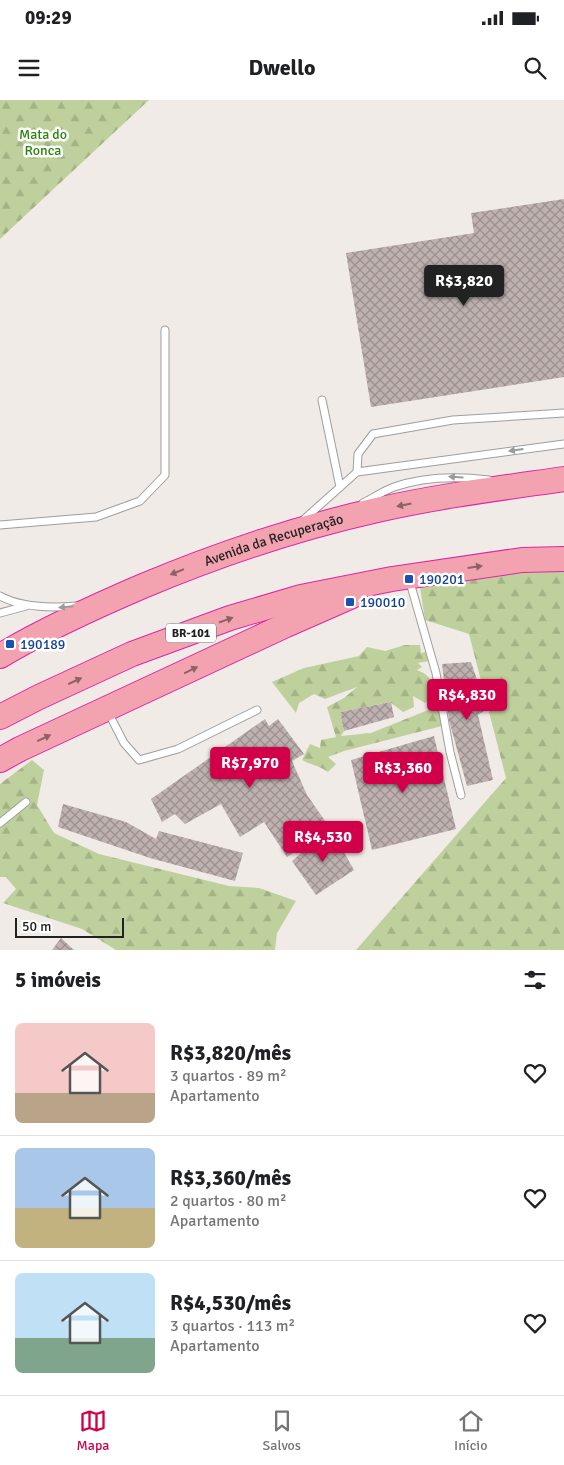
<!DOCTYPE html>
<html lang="pt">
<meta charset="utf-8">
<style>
:root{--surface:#fff;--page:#f6f6f6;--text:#202124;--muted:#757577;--line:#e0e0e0;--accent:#d20048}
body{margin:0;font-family:Signika,sans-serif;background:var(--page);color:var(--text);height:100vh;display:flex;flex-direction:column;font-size:19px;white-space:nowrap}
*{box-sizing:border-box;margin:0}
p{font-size:16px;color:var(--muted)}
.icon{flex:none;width:28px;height:28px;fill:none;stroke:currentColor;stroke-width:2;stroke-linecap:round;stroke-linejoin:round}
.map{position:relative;height:850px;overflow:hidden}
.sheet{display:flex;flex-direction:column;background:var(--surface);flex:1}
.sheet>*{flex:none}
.scale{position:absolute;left:15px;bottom:12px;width:109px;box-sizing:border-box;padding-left:5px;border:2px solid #212121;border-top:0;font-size:14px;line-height:18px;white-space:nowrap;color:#212121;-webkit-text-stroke:4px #fff;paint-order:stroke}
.price{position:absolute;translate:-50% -42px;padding:0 11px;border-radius:5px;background:var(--accent);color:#fff;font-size:16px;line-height:32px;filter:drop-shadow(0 1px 2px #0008)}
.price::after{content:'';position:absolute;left:50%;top:30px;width:15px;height:11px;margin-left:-8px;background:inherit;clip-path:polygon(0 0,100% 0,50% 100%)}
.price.on{background:#222;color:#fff}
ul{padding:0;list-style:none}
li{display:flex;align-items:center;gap:15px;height:125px;padding:0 15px}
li+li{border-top:1px solid var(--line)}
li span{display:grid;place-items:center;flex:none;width:140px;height:100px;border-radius:8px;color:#555}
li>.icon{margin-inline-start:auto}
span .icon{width:60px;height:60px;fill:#fffc;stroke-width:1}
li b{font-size:21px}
h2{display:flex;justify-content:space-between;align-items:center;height:60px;padding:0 15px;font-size:21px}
.status{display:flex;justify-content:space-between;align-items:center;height:35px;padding:0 25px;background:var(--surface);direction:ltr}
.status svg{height:14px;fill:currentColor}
header{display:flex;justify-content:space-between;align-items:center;height:65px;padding:0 15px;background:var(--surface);font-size:22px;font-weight:700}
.tabs{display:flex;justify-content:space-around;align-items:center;height:70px;border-top:1px solid var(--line);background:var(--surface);font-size:14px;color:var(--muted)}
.tabs a{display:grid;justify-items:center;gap:2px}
.tabs .on{color:var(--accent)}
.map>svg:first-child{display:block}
</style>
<div class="status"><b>09:29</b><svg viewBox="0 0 49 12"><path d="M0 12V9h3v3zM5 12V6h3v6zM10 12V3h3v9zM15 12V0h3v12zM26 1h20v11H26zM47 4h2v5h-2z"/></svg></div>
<header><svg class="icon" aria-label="menu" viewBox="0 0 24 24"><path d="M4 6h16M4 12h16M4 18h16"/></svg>Dwello<svg class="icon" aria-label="search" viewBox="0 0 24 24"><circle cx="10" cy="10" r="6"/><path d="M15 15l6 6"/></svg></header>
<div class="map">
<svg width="564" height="850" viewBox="0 0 564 850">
<defs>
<pattern id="forest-firs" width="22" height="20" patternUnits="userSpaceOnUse" patternTransform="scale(1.25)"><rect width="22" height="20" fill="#bed19c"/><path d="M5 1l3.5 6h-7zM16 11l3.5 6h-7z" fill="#a3b386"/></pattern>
<pattern id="building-cross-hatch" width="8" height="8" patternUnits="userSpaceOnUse" patternTransform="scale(1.25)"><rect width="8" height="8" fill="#beb1b0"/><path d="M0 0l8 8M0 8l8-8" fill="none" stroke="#9a908f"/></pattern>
</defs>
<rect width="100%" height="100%" fill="#f1ebe7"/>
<!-- forest -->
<path fill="url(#forest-firs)" d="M0 0H149L0 139Z
M564 469V850H356L506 678 469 534 425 520 420 487 482 472Z
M405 545H420L421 553 432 550 434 560 418 563 422 567 417 570C430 575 433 581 435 595L425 603 413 596 414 607 403 612 390 602 340 612 344 631 341 636 371 633 438 606 442 626 344 651 328 657 336 664 328 672C320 666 311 665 302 660L310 644 320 648 321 640 336 637 327 607 344 598 357 587 325 599 314 594 299 603 296 613 272 582 304 568 359 556 367 547 385 551Z
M32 660 44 670 37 705 54 733 99 754 229 786 259 788 296 801 277 833 275 850H116L82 829 3 803 16 789 6 777H0V684Z"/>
<!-- building -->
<path fill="url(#building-cross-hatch)" d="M564 99V277L371 307 346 153 474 133 471 113Z
M471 562 487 609 478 615 493 680 467 686 449 620 442 564Z
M391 602 394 617 344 631 340 612Z
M265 619 269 626 278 619 304 654 292 661 307 695 330 728 287 757 264 722 240 737 221 704 185 724 175 714 162 722 151 699Z
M434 636 456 729 372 750 351 660Z
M63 704 126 722 156 739 159 731 243 753 235 781 150 758 58 727Z
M330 728 354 770 316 795 292 761Z
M61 838 74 850H52Z"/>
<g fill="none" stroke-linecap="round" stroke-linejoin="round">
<defs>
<path id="service" d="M322 300 340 387
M357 372 358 354 373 334 453 320 564 313
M363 403C373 398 383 391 394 387 425 376 457 376 489 380
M302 421 357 372 564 344
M0 425 96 417 140 401 165 375V230
M409 479 436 573 450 652 461 695
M0 496C22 508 51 508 76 506
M0 513 26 506
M108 612 124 643 139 660 178 649 257 610
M0 723 26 702"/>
<g id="trunk">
<path id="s1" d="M0 556C45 529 94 507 143 486 219 454 297 428 377 410 439 396 502 388 564 379"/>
<path d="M0 617 39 597 132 554 230 518 301 497 392 479 522 460 564 459"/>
<path d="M0 660 20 649 286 525 352 496"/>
</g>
</defs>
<!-- service casing -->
<use href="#service" stroke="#9e9e9e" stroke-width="9"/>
<!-- trunk casing -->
<use href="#trunk" stroke="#de26a4" stroke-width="26"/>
<!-- service -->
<use href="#service" stroke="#fff" stroke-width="7"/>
<!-- trunk -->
<use href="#trunk" stroke="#f3a2b0" stroke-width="24"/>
</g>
<!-- one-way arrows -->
<defs><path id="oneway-solid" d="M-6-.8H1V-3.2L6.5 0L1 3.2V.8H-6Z" transform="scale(1.25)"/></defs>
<g fill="#9b9b9b">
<use href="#oneway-solid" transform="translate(516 350) rotate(172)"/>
<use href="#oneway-solid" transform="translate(456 377) rotate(-176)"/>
<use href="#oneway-solid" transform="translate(66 507) rotate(175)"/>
</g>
<g fill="#8a6268">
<use href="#oneway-solid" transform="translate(404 405) rotate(169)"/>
<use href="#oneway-solid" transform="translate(475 467) rotate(-8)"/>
<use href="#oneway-solid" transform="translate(177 472) rotate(158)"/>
<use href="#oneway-solid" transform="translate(226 520) rotate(-19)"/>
<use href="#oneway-solid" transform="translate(191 570) rotate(-26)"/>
<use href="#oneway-solid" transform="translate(75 581) rotate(-25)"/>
<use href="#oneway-solid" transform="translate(44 638) rotate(-25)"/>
</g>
<!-- markers -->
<g fill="#1a4fb4" stroke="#fff" stroke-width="2">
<rect x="404" y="474" width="10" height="10" rx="2.5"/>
<rect x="345" y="497" width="10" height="10" rx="2.5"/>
<rect x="5" y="539" width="10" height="10" rx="2.5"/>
</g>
<g text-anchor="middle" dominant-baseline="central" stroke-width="5" stroke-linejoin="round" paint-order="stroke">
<!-- shield labels -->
<rect fill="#fff" stroke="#646464" stroke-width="1" x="166" y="523.5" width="50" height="19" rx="4"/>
<g font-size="12" font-weight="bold" fill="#212121">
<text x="191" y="533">BR-101</text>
</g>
<!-- park labels -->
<g font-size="14" fill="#2a830a" stroke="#fff">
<text x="43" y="34">Mata do<tspan x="43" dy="16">Ronca</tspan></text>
</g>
<!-- street labels -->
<g font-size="14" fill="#212121" stroke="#fff">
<text stroke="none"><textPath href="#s1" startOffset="298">Avenida da Recuperação</textPath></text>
</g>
<!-- transit labels -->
<g font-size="14" fill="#164399" stroke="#fff" text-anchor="start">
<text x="419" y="479">190201</text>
<text x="360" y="502">190010</text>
<text x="20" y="544">190189</text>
</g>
</g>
</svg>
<div class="scale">50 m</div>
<b class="price on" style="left:464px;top:207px">R$3,820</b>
<b class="price" style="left:467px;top:621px">R$4,830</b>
<b class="price" style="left:250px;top:689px">R$7,970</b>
<b class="price" style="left:403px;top:694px">R$3,360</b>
<b class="price" style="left:323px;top:763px">R$4,530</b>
</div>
<section class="sheet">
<h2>5 imóveis<svg class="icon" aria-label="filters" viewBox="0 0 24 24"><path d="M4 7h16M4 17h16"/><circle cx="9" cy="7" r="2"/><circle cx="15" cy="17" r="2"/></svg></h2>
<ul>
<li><span style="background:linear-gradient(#f6c9c9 70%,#b9a48a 0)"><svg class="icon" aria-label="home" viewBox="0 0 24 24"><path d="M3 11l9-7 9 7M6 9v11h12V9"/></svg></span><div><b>R$3,820/mês</b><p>3 quartos · 89 m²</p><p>Apartamento</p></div><svg class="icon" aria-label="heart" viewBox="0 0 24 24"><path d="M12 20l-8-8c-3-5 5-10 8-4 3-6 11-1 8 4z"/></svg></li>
<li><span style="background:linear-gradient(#a9c7e8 60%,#c2b280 0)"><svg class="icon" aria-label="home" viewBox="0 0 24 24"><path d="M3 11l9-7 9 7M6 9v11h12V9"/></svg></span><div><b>R$3,360/mês</b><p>2 quartos · 80 m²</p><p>Apartamento</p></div><svg class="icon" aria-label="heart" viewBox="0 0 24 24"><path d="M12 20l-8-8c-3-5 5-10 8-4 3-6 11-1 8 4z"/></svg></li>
<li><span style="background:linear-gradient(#bfe0f5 65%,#7fa58c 0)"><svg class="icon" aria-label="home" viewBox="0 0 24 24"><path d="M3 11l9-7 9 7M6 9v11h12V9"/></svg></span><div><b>R$4,530/mês</b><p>3 quartos · 113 m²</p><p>Apartamento</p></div><svg class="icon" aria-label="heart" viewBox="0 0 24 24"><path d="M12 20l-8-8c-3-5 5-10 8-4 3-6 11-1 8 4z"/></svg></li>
</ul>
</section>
<nav class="tabs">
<a class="on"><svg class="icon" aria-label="map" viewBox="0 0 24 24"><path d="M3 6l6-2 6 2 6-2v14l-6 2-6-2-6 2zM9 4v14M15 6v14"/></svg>Mapa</a>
<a><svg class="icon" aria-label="saved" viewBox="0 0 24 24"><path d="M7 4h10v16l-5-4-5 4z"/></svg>Salvos</a>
<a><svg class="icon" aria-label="home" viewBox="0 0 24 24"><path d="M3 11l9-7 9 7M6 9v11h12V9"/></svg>Início</a>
</nav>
